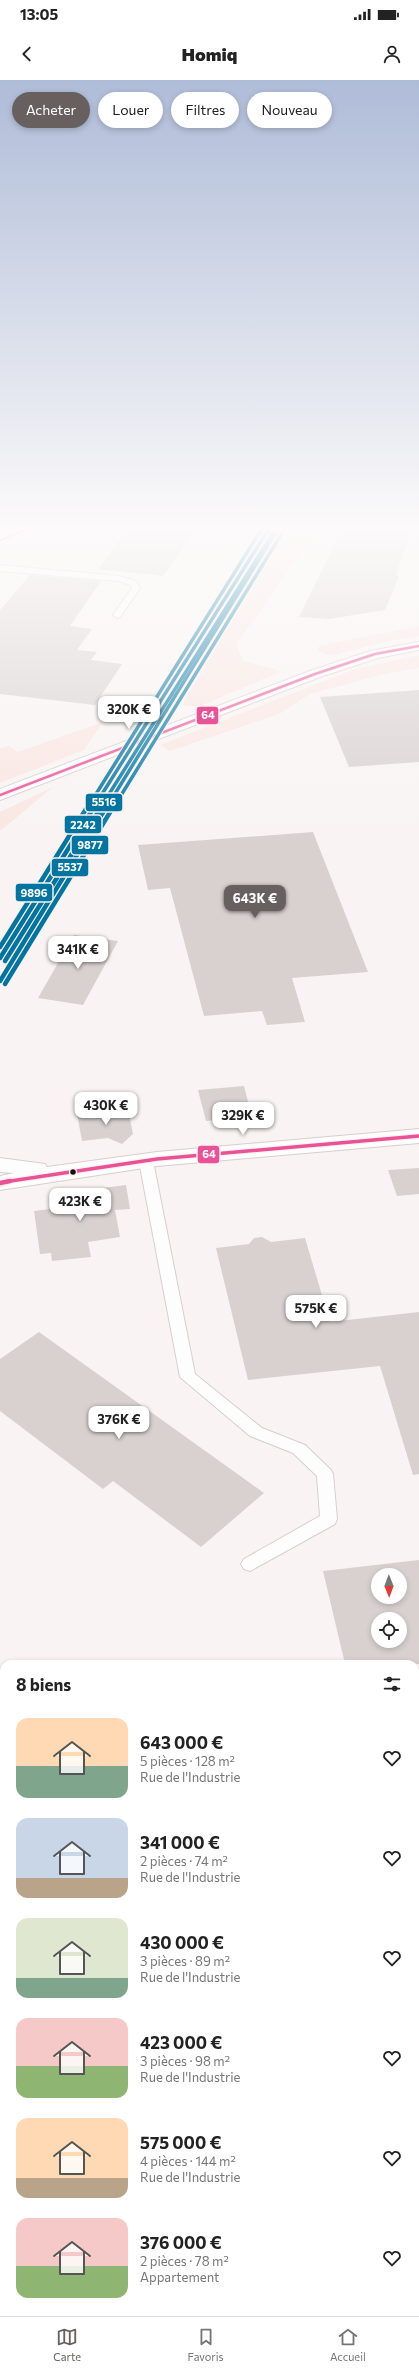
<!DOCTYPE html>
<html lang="fr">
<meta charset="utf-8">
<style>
:root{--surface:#fff;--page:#f6f6f6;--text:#222;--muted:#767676;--line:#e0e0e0;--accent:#67605f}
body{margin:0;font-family:Commissioner,sans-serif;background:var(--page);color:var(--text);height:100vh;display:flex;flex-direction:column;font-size:15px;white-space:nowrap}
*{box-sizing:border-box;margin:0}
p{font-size:13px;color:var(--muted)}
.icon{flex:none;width:22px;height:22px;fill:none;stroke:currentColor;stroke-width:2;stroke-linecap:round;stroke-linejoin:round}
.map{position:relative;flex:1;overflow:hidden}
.sheet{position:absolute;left:0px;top:1580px;width:419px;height:656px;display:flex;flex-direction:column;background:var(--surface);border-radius:12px 12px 0 0;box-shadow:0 2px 6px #0003}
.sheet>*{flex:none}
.banner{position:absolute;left:12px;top:12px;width:395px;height:36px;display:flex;gap:8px}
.needle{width:26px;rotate:179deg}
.buttons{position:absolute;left:371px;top:1488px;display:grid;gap:8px}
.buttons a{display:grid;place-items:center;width:36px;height:36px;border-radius:50%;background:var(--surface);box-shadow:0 2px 6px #0003;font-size:20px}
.price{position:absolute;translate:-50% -34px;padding:0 9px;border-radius:8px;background:#fff;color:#222;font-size:13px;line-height:26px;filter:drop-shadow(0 1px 2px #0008)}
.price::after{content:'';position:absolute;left:50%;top:24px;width:12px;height:9px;margin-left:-6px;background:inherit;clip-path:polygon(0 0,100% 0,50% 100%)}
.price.on{background:var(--accent);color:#fff}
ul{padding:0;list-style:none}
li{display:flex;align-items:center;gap:12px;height:100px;padding:0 16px}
li span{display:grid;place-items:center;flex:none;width:112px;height:80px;border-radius:12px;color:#555}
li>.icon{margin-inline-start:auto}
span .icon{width:48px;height:48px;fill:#fffc;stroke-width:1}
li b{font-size:17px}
h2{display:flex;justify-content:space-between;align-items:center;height:48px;padding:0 16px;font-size:17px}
.tag{padding:0 14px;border-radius:18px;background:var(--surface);box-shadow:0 2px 6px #0003;font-size:14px;line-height:36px}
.tag.on{background:var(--accent);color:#fff}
.status{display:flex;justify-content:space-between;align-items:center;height:28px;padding:0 20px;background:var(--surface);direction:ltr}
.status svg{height:11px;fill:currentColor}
header{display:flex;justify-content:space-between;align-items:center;height:52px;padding:0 16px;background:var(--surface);font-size:18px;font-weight:800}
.dock{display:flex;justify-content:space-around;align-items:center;height:56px;border-top:1px solid var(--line);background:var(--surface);font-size:11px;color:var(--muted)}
.dock a{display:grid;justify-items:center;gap:2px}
.dock .on{color:var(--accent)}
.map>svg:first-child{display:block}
</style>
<div class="status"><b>13:05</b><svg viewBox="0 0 49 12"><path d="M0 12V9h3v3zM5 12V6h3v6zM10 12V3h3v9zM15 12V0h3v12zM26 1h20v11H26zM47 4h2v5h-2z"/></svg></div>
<header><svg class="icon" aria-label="back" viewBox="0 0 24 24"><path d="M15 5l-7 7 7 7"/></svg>Homiq<svg class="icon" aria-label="person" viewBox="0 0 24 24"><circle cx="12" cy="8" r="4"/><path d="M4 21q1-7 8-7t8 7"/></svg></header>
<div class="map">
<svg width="419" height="2236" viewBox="0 0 419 2236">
<rect width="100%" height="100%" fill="#f9f4f3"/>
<!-- green -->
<path fill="#fae6e2" d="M289 447H320L236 564 243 581 282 591 200 626H184V621Z
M419 546V556L388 561 330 576 318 570 319 566Z
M419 575V588L388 593 310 614 279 634 170 671 160 665 355 589Z
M103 642 84 670 0 703V669L8 666 18 672Z
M53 707 0 751V732Z
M419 1805V2236H77V2232H415V1808Z"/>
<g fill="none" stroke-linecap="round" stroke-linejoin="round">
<!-- stream -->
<path stroke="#f9c7c0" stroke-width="14" d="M415 1876 419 1872
M221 2236 222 2232"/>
</g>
<!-- building -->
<path fill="#d8d1d0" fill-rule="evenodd" d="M129 447H198L163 496 98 489Z
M343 447H413L396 495 399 496 385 530 329 539 299 537Z
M30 495 101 501 70 546 92 549 77 570 97 572 91 580 122 584 95 625 0 614V530Z
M419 610V682L349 687 320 617Z
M313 752 368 892 292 898 305 942 267 945 262 931 204 936 170 808 148 810 138 765Z
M74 855 118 861 83 925 38 918Z
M244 1006 252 1037 206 1041 198 1010Z
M128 1029 133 1054 122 1064 108 1058 82 1061 77 1034Z
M419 1088V1114L397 1116 388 1090Z
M126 1105 130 1129 115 1130 120 1157 88 1162 91 1177 52 1181 51 1173 40 1174 34 1131 66 1127 63 1113Z
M262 1157 271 1162 305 1158 330 1242 419 1232V1394L413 1395 380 1286 248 1300 216 1168 249 1164 254 1158Z
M39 1252 183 1355 264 1413 201 1467 113 1401 103 1409 0 1331V1279Z
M419 1480V1584H345L323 1491ZM378 1495H400V1517H378ZM378 1539H400V1561H378Z"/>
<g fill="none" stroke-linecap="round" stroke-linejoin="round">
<defs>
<path id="service" d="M88 447H115L122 450 118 452Z
M0 485 119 496 136 501 140 508 120 537 117 538 113 535 132 508 130 505 118 501 0 491Z
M146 1077 153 1081 195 1294 262 1348 305 1365 331 1390 333 1394 337 1439 335 1444 250 1491 244 1489 241 1484 244 1479 320 1436 317 1396 293 1373 250 1356 180 1297 139 1081Z"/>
<path id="minor" d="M419 1049V1063L157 1086 0 1110V1096L14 1093 0 1092V1078L45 1084 47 1087 157 1072Z"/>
<path id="secondary" d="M22 447H40L0 464V456Z
M419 562V570L378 578 320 597 0 720V709L310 591 370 571Z"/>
</defs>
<!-- service casing -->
<use href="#service" stroke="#d6cfcd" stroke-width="2"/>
<!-- minor casing -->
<use href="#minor" stroke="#d6cfcd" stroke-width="2"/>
<!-- secondary casing -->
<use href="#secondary" stroke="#d6cfcd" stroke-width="2"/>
<!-- service -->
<use href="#service" fill="#fefdfd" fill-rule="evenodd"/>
<!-- minor -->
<use href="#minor" fill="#fefdfd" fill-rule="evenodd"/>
<!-- secondary -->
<use href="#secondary" fill="#fefdfd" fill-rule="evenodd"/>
<defs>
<path id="bus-1-far2" d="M0 460 33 447
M0 715 315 594 375 574 419 566"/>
<path id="bus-1-far1" d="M4 1102 157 1079 419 1056"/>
<path id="bus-1" d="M0 1103 10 1101"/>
</defs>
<!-- bus-1-far2 casing -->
<use href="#bus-1-far2" stroke="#fcf2f0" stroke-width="4.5"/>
<!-- bus-1-far1 casing -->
<use href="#bus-1-far1" stroke="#fcf2f0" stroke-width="6"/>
<!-- bus-1 casing -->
<use href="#bus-1" stroke="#fcf2f0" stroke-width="8"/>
<!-- bus-1-far2 -->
<use href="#bus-1-far2" stroke="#ea5297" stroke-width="2.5"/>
<!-- bus-1-far1 -->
<use href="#bus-1-far1" stroke="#ea5297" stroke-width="3.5"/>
<!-- bus-1 -->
<use href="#bus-1" stroke="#ea5297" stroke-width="4.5"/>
<defs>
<path id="rail-1-far1" d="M105 730 279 447"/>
<path id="rail-1" d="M0 901 105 729"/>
<path id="rail-2-far1" d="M92 730 270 447"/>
<path id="rail-2" d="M0 878 93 729"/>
<path id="rail-3-far1" d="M99 730 275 450"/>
<path id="rail-3" d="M5 881 100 729"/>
<path id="rail-4-far1" d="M112 730 284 450"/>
<path id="rail-4" d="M5 904 112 729"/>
<path id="rail-5-far1" d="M86 730 263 447"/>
<path id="rail-5" d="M0 867 86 729"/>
</defs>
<!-- rail-1-far1 casing -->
<use href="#rail-1-far1" stroke="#fcf2f0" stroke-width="5.5"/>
<!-- rail-1 casing -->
<use href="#rail-1" stroke="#fcf2f0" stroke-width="7"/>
<!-- rail-2-far1 casing -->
<use href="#rail-2-far1" stroke="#fcf2f0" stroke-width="5.5"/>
<!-- rail-2 casing -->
<use href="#rail-2" stroke="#fcf2f0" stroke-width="7"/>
<!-- rail-3-far1 casing -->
<use href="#rail-3-far1" stroke="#fcf2f0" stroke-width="5.5"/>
<!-- rail-3 casing -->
<use href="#rail-3" stroke="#fcf2f0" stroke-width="7"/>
<!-- rail-4-far1 casing -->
<use href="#rail-4-far1" stroke="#fcf2f0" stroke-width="5.5"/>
<!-- rail-4 casing -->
<use href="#rail-4" stroke="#fcf2f0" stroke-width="7"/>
<!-- rail-5-far1 casing -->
<use href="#rail-5-far1" stroke="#fcf2f0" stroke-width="5.5"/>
<!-- rail-5 casing -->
<use href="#rail-5" stroke="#fcf2f0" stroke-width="7"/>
<!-- rail-1-far1 -->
<use href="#rail-1-far1" stroke="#0075a1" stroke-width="3.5"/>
<!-- rail-1 -->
<use href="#rail-1" stroke="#0075a1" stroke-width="4.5"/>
<!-- rail-2-far1 -->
<use href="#rail-2-far1" stroke="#0075a1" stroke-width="3.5"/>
<!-- rail-2 -->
<use href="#rail-2" stroke="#0075a1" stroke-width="4.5"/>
<!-- rail-3-far1 -->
<use href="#rail-3-far1" stroke="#0075a1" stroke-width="3.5"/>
<!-- rail-3 -->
<use href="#rail-3" stroke="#0075a1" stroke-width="4.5"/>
<!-- rail-4-far1 -->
<use href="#rail-4-far1" stroke="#0075a1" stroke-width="3.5"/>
<!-- rail-4 -->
<use href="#rail-4" stroke="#0075a1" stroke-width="4.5"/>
<!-- rail-5-far1 -->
<use href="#rail-5-far1" stroke="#0075a1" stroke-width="3.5"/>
<!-- rail-5 -->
<use href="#rail-5" stroke="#0075a1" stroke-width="4.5"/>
</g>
<!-- sky -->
<linearGradient id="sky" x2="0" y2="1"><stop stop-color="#afbcd8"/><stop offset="0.59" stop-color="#fcfafa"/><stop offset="1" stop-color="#fcfafa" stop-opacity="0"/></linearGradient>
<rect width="419" height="760" fill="url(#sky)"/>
<!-- markers -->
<circle fill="#19100f" stroke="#fcf2f0" stroke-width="1.5" cx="73" cy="1092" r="3.5"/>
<g stroke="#fcf2f0" stroke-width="1.5">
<rect x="196" y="626" width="23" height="19" rx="4" fill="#ea5297"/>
<rect x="85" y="713" width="38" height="19" rx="4" fill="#0075a1"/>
<rect x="64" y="735" width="38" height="19" rx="4" fill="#0075a1"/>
<rect x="71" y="755" width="38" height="20" rx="4" fill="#0075a1"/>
<rect x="51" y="778" width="38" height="19" rx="4" fill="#0075a1"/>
<rect x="15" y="803" width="38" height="19" rx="4" fill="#0075a1"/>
<rect x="197" y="1065" width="23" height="19" rx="4" fill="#ea5297"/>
</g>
<g font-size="11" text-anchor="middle" font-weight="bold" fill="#fff">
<text x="208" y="639">64</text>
<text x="104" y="726">5516</text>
<text x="83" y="749">2242</text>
<text x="90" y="769">9877</text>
<text x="70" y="791">5537</text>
<text x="34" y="817">9896</text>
<text x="209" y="1078">64</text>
</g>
</svg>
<div class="buttons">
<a><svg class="needle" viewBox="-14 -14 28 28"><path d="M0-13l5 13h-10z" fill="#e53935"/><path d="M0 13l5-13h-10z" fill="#767676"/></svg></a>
<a><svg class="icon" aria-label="locate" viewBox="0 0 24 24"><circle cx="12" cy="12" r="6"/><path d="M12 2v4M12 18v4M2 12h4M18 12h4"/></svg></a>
</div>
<b class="price" style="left:129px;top:650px">320K €</b>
<b class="price on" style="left:255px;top:839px">643K €</b>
<b class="price" style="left:78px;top:890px">341K €</b>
<b class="price" style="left:106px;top:1046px">430K €</b>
<b class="price" style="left:243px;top:1056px">329K €</b>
<b class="price" style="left:80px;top:1142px">423K €</b>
<b class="price" style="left:316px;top:1249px">575K €</b>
<b class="price" style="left:119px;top:1360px">376K €</b>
<div class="banner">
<a class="tag on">Acheter</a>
<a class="tag">Louer</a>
<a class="tag">Filtres</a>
<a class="tag">Nouveau</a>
</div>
<section class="sheet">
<h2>8 biens<svg class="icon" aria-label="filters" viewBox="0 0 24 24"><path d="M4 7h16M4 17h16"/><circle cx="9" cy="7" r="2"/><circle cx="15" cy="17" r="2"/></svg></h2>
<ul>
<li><span style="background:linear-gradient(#ffd9b3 60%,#7fa58c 0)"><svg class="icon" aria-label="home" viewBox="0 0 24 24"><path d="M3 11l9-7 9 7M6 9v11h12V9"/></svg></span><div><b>643 000 €</b><p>5 pièces · 128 m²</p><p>Rue de l'Industrie</p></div><svg class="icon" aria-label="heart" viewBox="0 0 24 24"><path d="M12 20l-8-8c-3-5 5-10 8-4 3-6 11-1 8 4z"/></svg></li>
<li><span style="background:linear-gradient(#c9d6e8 75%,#b9a48a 0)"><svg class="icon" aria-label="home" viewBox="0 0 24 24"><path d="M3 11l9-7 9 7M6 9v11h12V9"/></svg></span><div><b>341 000 €</b><p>2 pièces · 74 m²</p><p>Rue de l'Industrie</p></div><svg class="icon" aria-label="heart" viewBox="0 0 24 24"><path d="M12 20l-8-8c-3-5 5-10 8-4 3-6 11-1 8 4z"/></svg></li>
<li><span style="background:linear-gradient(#dfe7d0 75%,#7fa58c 0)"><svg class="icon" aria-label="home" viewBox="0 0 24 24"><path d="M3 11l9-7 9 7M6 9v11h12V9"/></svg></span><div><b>430 000 €</b><p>3 pièces · 89 m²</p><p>Rue de l'Industrie</p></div><svg class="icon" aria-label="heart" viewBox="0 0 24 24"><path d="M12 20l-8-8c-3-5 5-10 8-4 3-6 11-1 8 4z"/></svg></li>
<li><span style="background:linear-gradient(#f6c9c9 60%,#8fb573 0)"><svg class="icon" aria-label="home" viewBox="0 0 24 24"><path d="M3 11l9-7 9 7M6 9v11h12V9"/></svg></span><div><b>423 000 €</b><p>3 pièces · 98 m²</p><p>Rue de l'Industrie</p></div><svg class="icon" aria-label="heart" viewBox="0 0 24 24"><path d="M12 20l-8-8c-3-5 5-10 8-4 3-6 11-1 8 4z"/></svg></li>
<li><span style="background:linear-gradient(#ffd9b3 75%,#b9a48a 0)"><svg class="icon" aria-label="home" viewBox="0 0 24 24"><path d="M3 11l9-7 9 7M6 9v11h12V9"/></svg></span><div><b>575 000 €</b><p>4 pièces · 144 m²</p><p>Rue de l'Industrie</p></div><svg class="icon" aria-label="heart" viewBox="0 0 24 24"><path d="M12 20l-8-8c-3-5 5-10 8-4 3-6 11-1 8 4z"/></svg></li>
<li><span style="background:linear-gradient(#f6c9c9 60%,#8fb573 0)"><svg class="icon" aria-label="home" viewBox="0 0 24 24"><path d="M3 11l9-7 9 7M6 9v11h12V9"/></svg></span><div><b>376 000 €</b><p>2 pièces · 78 m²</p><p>Appartement</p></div><svg class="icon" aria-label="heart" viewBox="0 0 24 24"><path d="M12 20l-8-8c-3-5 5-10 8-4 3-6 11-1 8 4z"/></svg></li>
</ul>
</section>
</div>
<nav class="dock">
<a class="on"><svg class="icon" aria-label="map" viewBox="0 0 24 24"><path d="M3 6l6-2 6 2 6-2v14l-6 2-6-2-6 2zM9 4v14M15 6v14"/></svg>Carte</a>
<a><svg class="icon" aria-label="saved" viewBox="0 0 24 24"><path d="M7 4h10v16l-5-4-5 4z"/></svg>Favoris</a>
<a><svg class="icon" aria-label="home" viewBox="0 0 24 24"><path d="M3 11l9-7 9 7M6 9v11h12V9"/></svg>Accueil</a>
</nav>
